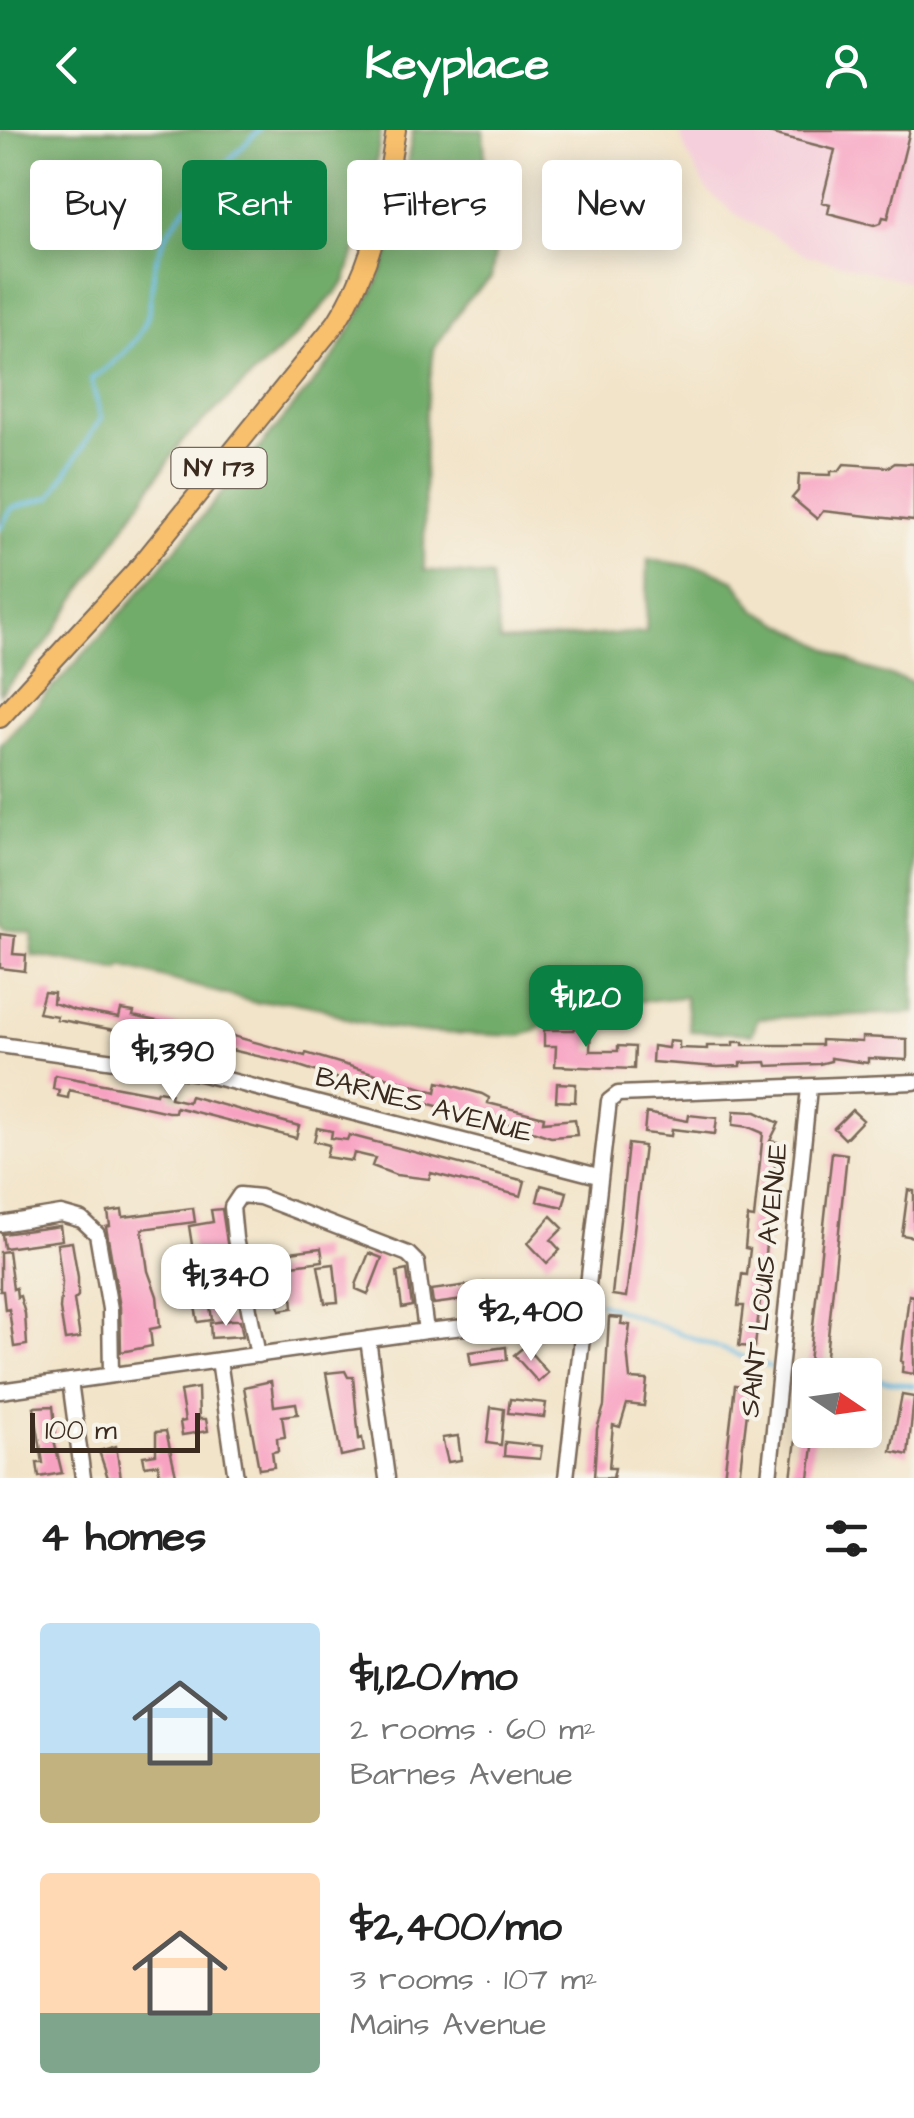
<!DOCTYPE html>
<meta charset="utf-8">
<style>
:root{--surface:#fff;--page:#f6f6f6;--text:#222;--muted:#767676;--accent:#0b8043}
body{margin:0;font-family:"Architects Daughter",sans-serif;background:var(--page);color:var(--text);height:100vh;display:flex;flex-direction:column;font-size:38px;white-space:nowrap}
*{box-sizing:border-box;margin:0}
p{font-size:32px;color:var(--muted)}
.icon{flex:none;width:55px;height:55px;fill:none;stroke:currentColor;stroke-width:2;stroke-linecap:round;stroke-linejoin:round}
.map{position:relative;height:1348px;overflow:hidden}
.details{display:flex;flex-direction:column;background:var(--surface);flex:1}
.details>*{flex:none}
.top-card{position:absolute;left:30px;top:30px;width:855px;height:90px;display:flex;gap:20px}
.needle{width:65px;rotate:103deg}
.tools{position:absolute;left:792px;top:1228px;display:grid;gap:20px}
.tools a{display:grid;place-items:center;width:90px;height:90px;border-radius:10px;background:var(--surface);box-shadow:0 5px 25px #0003;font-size:50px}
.scale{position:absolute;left:30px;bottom:25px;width:170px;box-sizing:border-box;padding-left:10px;border:5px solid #3b2a1e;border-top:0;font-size:28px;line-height:35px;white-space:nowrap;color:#3b2a1e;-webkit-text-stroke:8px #f7f3e8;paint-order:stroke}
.price{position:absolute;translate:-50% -85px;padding:0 22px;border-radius:20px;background:#fff;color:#222;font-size:32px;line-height:65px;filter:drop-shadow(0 2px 5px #0008)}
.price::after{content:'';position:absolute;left:50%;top:60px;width:30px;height:22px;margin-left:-15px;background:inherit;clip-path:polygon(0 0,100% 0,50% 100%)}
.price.active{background:var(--accent);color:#fff}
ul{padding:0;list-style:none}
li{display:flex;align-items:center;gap:30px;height:250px;padding:0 40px}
li span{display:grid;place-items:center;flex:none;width:280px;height:200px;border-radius:10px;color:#555}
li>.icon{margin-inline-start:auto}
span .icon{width:120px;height:120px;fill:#fffc;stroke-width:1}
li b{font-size:42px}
h2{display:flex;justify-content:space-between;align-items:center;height:120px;padding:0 40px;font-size:42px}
.tag{padding:0 35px;border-radius:10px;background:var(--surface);box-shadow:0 5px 25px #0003;font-size:35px;line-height:90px}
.tag.active{background:var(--accent);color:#fff}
header{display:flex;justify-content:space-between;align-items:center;height:130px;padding:0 40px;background:var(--accent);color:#fff;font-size:45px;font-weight:800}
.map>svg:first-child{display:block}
</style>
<header><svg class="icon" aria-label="back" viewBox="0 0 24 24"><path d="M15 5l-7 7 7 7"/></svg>Keyplace<svg class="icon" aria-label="person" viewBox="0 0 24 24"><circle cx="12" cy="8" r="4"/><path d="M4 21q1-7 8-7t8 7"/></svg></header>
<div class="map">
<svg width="914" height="1348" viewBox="0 0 914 1348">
<rect width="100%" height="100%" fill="#f7f3e8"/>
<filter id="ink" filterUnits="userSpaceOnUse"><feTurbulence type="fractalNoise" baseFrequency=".01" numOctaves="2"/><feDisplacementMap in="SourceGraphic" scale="20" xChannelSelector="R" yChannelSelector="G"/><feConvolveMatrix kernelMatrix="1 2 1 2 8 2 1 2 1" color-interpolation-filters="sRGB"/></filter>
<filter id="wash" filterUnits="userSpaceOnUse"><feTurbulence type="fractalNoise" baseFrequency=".0048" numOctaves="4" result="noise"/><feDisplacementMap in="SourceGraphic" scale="40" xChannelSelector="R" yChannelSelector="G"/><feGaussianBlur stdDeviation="2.25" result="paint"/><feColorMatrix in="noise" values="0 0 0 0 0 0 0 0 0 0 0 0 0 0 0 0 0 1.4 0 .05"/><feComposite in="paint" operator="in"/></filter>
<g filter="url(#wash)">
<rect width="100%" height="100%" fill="#f2e4c9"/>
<!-- built -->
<path fill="#f5cfdb" d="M679 0H914V153L806 125 733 82 707 60 686 22Z"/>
<!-- forest -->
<path fill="#72ac6b" stroke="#566b44" stroke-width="2.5" d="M0 0H381L370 76 345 152 299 203 181 312 44 517 0 564Z
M413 0H483L487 57 497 112 491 148 467 170 434 219 425 288 424 440 491 447 500 512 646 502 648 429 709 439 735 451 755 479 862 537 914 553V883L758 888 752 904 690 901 685 867 567 878 535 901 519 906 417 902 388 898 350 890 319 877 285 871 256 873 122 836 119 840 31 825 33 804 4 798 0 791V615L128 476 333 229 376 156 394 109Z"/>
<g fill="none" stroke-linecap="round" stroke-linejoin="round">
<!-- stream -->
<path stroke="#69bce5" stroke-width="4" d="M0 398 12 378 51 367 101 288 91 249C114 234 144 210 149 180 153 157 152 134 163 112 182 73 229 32 259 0
M600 1173 770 1237
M795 1239 848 1245
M865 1247 914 1256"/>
</g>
<g id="blocks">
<!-- building -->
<path fill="#f8a2c2" d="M769 0H910L888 88 883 87 881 93 874 95 828 83 830 74 822 72 835 20 769 3Z
M895 333 914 334V391L823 381 817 389 792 368 798 361 799 344 831 345V341H839L844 334 889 337Z
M0 804 15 806 13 824 26 825 25 841 0 838Z
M44 862 54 863 53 873 74 880 119 888 121 880 134 882 133 886 190 898V894L305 926 306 923 436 962 438 952 447 954 482 964 489 968 488 973 544 987 543 992 575 989 577 1005 551 1007 492 988 491 990 364 957 293 934 196 912 179 911 180 907 130 903 56 889 57 886 38 883Z
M577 893 591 894 590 921H618V916L635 917 634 939 555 936 556 916H544V900H574Z
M862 907 907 909V930L868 928V933L831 928V931L819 934 767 936 766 932 740 933V936L718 937 652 932 653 916 668 918 669 911 679 912V918L707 919V916H733V912H743V915H821V910L862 912Z
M55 945 156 964 157 961 171 963 170 968 188 972 190 966 299 996 296 1008 176 977 175 982H168L69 960 68 968 58 966 59 960 53 959Z
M557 953 576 954 575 972 556 971Z
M852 980 863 990 845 1009 834 998Z
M734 981 756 982 779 993 770 1011 777 1012 755 1217 739 1216 744 1176H738L742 1144 747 1145 750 1119 745 1118 748 1087 754 1088 763 1003 749 997 733 995Z
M646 983 688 991 689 985 717 988 715 1004 672 999 671 1006 644 1003Z
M317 998 332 1001 331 1008 347 1010 349 1005 525 1051 521 1066 431 1043 429 1049 396 1045 372 1036 375 1028 354 1023 352 1031 326 1027 329 1015 314 1011Z
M628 1014 644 1016 626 1167 612 1165Z
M832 1022 847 1024 825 1235 809 1232Z
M541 1055 567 1062 563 1077 537 1071Z
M908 1060 914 1061V1107L902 1105Z
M193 1078 195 1092 142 1099 148 1141 157 1166 160 1197 150 1199 152 1216 121 1222 120 1177 106 1097 110 1096 108 1082 122 1080 123 1087Z
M222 1079 235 1165 209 1168 212 1190 198 1192 192 1161 195 1134 189 1096 213 1092 211 1080Z
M551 1086 563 1098 551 1110 560 1120 547 1133 528 1113Z
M60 1096 62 1110 4 1118 2 1104Z
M72 1112 78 1147V1166L74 1170 80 1208 65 1210 60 1179 62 1152 57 1114Z
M321 1118 323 1131 284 1136 282 1123Z
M8 1121 13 1159 16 1158 17 1167 20 1166 25 1184 27 1215 14 1217 9 1179 5 1180 3 1161H0V1122Z
M369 1123 382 1128 368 1164 356 1159V1155Z
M334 1134 338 1172 325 1173 318 1136Z
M290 1140 293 1178 280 1180 274 1142Z
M407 1140 412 1176 402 1178 397 1142Z
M484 1153 486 1167 433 1174 431 1160Z
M909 1165 914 1166V1244L902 1242 903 1232 901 1231Z
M609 1187 622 1188 621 1194 630 1195 627 1218 630 1249 647 1250 644 1276 627 1274 620 1297 613 1295 609 1338H615L613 1348H594L597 1299 604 1276Z
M231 1190H240L243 1206 211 1208 210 1193Z
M525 1216 548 1243 538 1252 514 1225Z
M506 1217 507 1230 471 1235 469 1222Z
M345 1241 348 1247H353L359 1309 362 1308 364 1321 341 1326 326 1243Z
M271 1251 274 1276 296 1273 298 1284 282 1286 285 1307 277 1308 278 1321 272 1322 274 1337 259 1339 244 1257Z
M735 1255 750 1257 747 1282 739 1348H724Z
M198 1258 199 1289H206L208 1301 182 1305 180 1292 185 1291 180 1261Z
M902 1265 914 1267 908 1325 891 1321Z
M510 1269 546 1273 544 1287 508 1283Z
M800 1275 810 1276V1309H814L809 1348H791L798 1294H794L795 1281 799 1282Z
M53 1276 56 1306H53L62 1343 39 1347 37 1333H43L34 1277Z
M491 1277 504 1279 501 1315 487 1313Z
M166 1301 176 1345 160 1348 158 1334 145 1336 143 1326 156 1324V1302Z
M458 1306 461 1330 448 1332 442 1308Z
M505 1312 542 1316 540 1329 504 1326Z
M116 1316 121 1348H108L99 1321Z"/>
</g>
</g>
<g filter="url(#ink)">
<use href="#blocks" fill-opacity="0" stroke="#7b6b5a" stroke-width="2.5"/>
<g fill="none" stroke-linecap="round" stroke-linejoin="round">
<defs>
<path id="minor" d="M0 915 200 943 598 1046
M0 1094 61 1084 82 1090 97 1104 110 1179 111 1245
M368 1209 387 1348
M258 1225 235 1108 232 1077 240 1065 260 1067 408 1124 417 1133 426 1201
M219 1230 236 1348
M70 1251 83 1348
M0 1261 426 1201 583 1185
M566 1348 609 971 618 964 914 952
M769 1348 809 958"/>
<path id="major" d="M0 588 140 436 336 193C376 131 384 72 396 0"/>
</defs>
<!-- minor casing -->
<use href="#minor" stroke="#7b6b5a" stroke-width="19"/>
<!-- major casing -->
<use href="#major" stroke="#7b6b5a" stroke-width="22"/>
<!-- minor -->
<use href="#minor" stroke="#fff" stroke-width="14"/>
<!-- major -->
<use href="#major" stroke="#f8bf6c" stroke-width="18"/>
</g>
</g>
<g text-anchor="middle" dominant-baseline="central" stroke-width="8" stroke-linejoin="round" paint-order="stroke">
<!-- shield labels -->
<rect fill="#f7f3e8" stroke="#73665b" stroke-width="2.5" x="171.5" y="318" width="95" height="40" rx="8"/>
<g font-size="25" font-weight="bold" fill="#3b2a1e">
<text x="219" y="338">NY 173</text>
</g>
<!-- street labels -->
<g font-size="28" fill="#3b2a1e" stroke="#f7f3e8">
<text transform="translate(424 975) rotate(15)">BARNES AVENUE</text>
<text transform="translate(764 1150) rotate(-84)">SAINT LOUIS AVENUE</text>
</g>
</g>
</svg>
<div class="tools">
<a><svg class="needle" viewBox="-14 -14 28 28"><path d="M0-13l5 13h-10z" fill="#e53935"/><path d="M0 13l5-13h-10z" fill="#767676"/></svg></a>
</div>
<div class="scale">100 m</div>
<b class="price active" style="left:586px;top:920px">$1,120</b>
<b class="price" style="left:173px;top:974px">$1,390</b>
<b class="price" style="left:226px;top:1199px">$1,340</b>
<b class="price" style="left:531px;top:1234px">$2,400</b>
<div class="top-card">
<a class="tag">Buy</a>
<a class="tag active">Rent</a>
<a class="tag">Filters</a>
<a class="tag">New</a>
</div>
</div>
<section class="details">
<h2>4 homes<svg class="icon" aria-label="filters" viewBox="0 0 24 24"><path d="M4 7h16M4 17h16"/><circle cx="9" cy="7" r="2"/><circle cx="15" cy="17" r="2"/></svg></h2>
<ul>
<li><span style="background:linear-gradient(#bfe0f5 65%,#c2b280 0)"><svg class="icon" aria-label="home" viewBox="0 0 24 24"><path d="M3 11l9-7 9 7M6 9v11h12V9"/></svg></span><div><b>$1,120/mo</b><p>2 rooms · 60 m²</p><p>Barnes Avenue</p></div></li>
<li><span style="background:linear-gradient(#ffd9b3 70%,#7fa58c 0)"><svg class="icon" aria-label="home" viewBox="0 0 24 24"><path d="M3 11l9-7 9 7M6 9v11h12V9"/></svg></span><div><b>$2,400/mo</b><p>3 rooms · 107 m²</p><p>Mains Avenue</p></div></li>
</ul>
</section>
